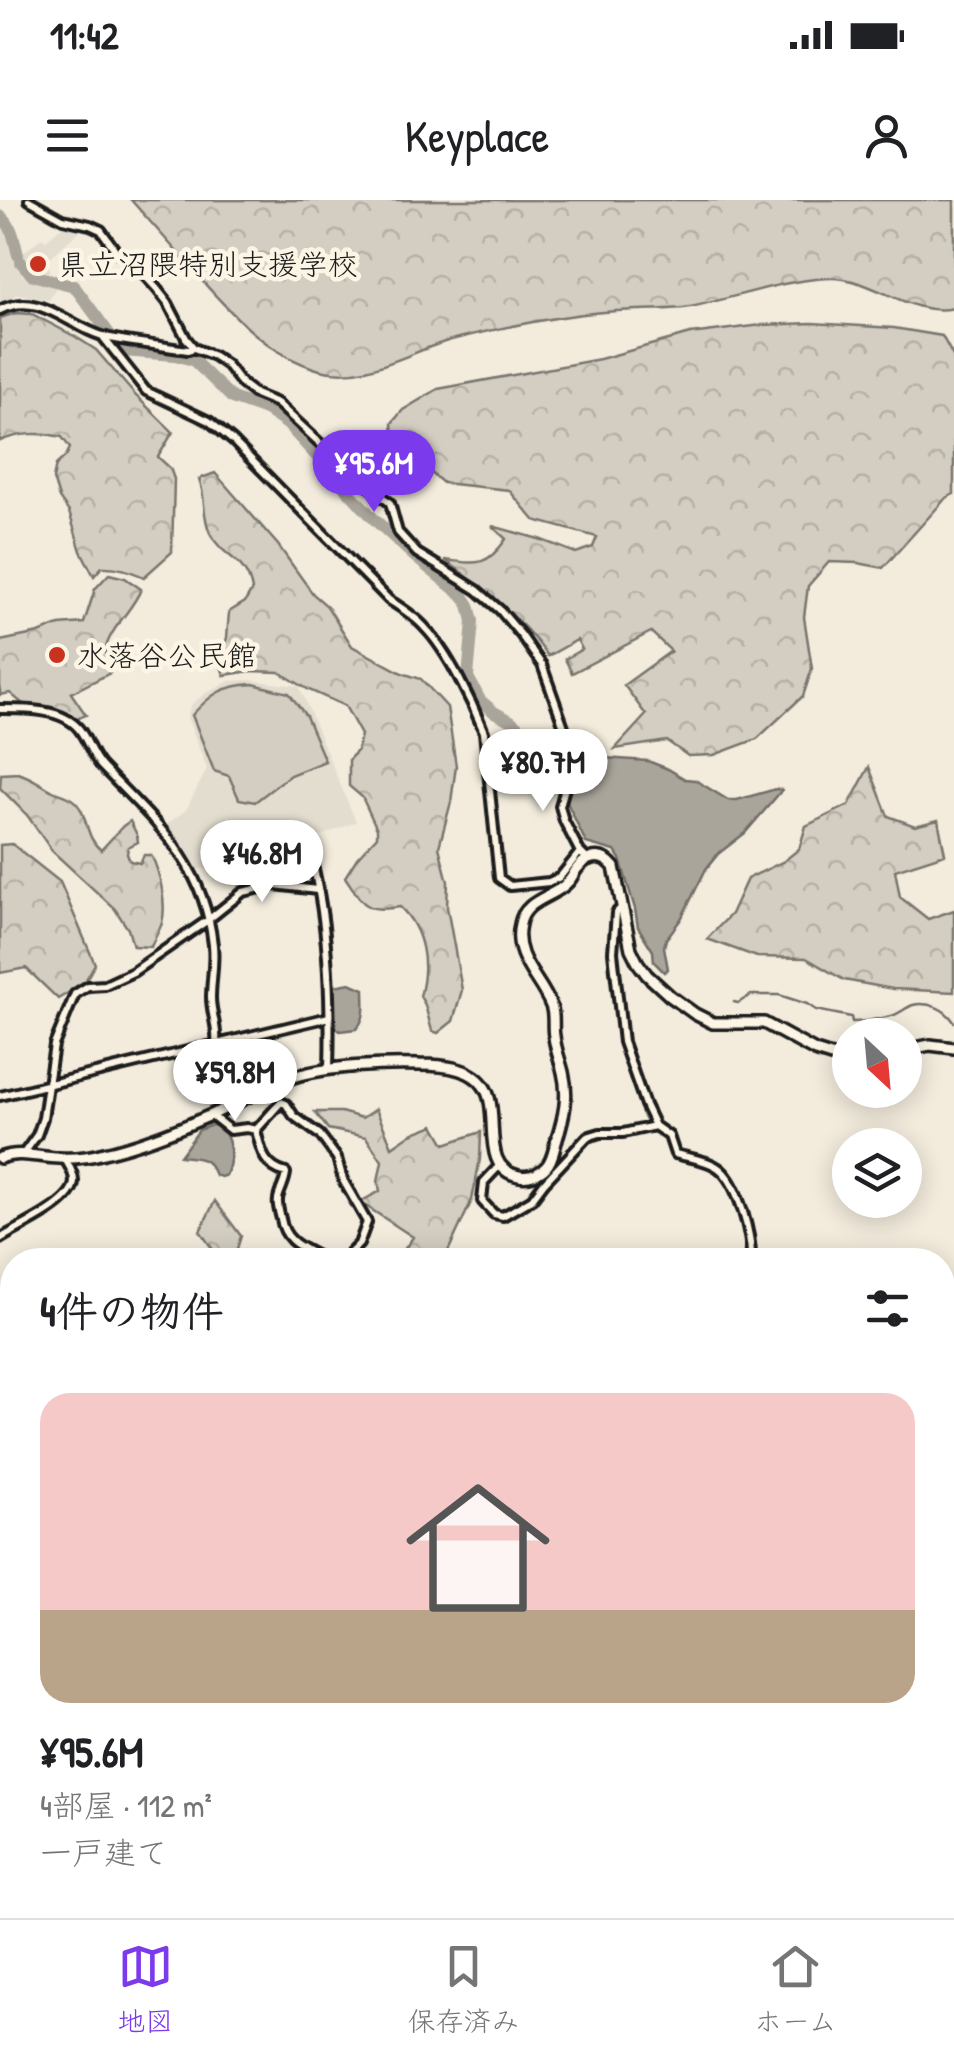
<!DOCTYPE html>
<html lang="ja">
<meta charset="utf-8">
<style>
:root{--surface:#fff;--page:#f6f6f6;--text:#202124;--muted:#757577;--line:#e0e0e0;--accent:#7c3aed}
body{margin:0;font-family:"Patrick Hand","Klee One",sans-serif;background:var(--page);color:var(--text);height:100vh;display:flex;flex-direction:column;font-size:38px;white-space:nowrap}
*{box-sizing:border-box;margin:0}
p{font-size:32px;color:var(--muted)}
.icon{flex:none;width:55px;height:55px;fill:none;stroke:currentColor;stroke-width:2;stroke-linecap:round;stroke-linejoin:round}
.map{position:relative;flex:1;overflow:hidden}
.sheet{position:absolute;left:0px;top:1048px;width:955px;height:672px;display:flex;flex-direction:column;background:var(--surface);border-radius:40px 40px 0 0;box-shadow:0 5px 25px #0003}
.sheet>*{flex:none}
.needle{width:65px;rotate:154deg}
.tools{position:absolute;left:832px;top:818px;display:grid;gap:20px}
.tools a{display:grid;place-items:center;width:90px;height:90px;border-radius:50%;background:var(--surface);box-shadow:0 5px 25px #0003;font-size:50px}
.price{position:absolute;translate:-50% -85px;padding:0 22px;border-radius:35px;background:#fff;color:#222;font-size:32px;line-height:65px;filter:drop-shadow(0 2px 5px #0008)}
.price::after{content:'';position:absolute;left:50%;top:60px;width:30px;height:22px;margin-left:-15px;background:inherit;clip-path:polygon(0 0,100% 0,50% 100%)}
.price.on{background:var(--accent);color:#fff}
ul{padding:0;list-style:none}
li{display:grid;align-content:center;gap:20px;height:530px;padding:0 40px}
li span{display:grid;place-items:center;height:310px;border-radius:30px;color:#555}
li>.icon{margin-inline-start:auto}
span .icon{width:180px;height:180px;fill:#fffc;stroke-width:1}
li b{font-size:42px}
h2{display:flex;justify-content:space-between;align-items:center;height:120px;padding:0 40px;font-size:42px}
.status{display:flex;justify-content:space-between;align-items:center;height:70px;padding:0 50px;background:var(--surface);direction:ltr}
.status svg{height:28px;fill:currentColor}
header{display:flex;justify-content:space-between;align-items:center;height:130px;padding:0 40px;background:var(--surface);font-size:45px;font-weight:600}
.tab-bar{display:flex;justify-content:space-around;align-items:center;height:140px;border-top:2px solid var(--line);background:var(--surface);font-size:28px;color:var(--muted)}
.tab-bar a{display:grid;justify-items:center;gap:5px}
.tab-bar .on{color:var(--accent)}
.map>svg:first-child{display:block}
</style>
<div class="status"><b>11:42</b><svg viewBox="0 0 49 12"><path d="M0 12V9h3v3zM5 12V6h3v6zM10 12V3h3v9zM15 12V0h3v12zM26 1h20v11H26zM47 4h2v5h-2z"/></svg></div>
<header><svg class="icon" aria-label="menu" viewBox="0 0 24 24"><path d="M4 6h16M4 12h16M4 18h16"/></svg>Keyplace<svg class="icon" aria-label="person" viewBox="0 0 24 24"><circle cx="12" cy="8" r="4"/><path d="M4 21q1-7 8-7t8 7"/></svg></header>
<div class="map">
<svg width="954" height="1718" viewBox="0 0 954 1718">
<defs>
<pattern id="forest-crowns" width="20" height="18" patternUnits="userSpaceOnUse" patternTransform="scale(2.5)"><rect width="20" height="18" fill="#d3cec1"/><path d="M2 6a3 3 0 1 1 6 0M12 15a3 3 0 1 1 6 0" fill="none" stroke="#b5b0a5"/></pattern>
</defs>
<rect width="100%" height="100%" fill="#f3ecdd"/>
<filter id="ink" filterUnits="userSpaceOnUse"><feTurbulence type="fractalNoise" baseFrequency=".01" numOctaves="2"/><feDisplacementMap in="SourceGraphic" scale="20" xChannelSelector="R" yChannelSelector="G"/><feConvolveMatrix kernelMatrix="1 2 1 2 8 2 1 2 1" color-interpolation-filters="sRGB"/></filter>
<g filter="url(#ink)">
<!-- built -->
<path fill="#e3ddcf" d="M0 20 9 31 17 58 42 37 46 40 63 26 62 23 79 25 83 28 47 60 50 71 45 75 35 72 24 58 19 62 22 72 21 75 58 84 49 100 17 94 0 105Z
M249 480 299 486 356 622 221 676 207 669H194L166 625 186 610 207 569 187 517 191 505 207 492 230 481Z"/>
<!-- grass -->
<path fill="#d3cec1" stroke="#78756e" stroke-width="2.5" d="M253 484 289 493 306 516 325 561 290 575 255 602 239 599 229 576 214 571 192 515C212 493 223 486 253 484Z"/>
<!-- forest -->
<path fill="url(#forest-crowns)" stroke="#78756e" stroke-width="2.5" d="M131 0H954V108C911 118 874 78 831 78 784 79 736 98 690 107 673 110 654 109 637 110 612 111 587 113 562 117 524 123 487 131 451 140 408 152 365 182 320 170 267 155 231 113 196 74 175 49 153 25 131 0Z
M16 113 32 114 76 137 96 150 135 195 173 232 158 257 170 268 174 279 172 352 144 377C130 371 117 366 102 367L94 376 81 351 69 312 59 298 53 279 56 265 66 256 70 248 62 237C42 232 19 233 0 241V118Z
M812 123 894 128 942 136 954 158V294L946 298 883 368 858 363 829 362 808 386 804 417 812 469 803 496 757 539 714 555 688 556 667 541 615 549 646 515 624 485 671 451 651 432 572 473 565 459 582 449 577 440 548 456C520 417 484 388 445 360 477 364 487 367 506 339L492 326 539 339 576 353 593 347 597 337 534 320 509 290 443 283 401 247 393 237 392 223 403 210 438 189 600 159 690 134 762 125Z
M215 273 278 345 313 394 327 406 352 446 402 473 421 479 447 507 456 566 451 602 439 647 448 682 447 707 462 790 453 821 438 833 432 831 425 805 420 796C429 765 424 730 400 707 364 713 364 705 345 677L357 658 377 636V629L362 597 349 586V559L357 551 361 535 345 506 309 490 279 472 251 471 224 475 219 460 227 438 229 412 245 402 252 390C246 357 223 359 210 333 202 316 206 296 199 279Z
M109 374 125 378 141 389C134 408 110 429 106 448 105 454 109 466 110 473L71 493 86 515 72 521 32 504 24 505 10 493 0 495V441L39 433 59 425 84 423 95 389Z
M869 567 888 616 915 626 938 620 945 654 895 670 900 697 928 719 954 710V792L893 789 844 780 806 758 757 757 707 739 731 714 747 679 784 661 799 649 806 626 849 605Z
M18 573C32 577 41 585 53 591 63 596 74 597 80 608 88 622 87 639 101 650L123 626 130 621 137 635 138 642 128 647 127 654 130 661 140 663 144 655H151C160 672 167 704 162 723 159 731 154 739 151 747L133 746 128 729 115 709 52 651 27 615 0 588 1 574Z
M12 644 60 682 95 764 84 783 58 799 26 768 0 773V645Z
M376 909 392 947 411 934 434 925 445 944 481 932 480 959 472 1000 444 1060H397L413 1037 360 1002 380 991 378 981 382 961 366 937 328 929 315 912H341L362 918Z
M215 1001 241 1036 236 1052V1060H220L200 1031Z
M12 1372V1708H19L16 1718H0V1374L1 1376Z
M943 1496 954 1522V1718H153L144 1708H942Z"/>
<!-- water -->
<path fill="#aaa59b" stroke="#716e68" stroke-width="2.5" d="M604 558 648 561 668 569 685 579 695 580 728 600H737L776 589 782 590 745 633 718 654 706 669 681 719 666 739 664 747 668 769 664 772 654 762 653 751 638 727 635 709 620 659 615 651 586 643 566 600 577 568 589 559Z
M350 783 364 789C364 804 367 818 356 829L340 831 333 825 329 787Z
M212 925 219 926C232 937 233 960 226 975L221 977 215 975C208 957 199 958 180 956L199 930Z"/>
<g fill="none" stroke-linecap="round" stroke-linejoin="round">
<!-- stream -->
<path stroke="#716e68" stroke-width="2.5" d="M734 802 738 803 751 795H779L807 804 816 810 851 817 852 822C866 822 877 819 891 816 899 814 905 808 913 805 928 801 946 809 954 822"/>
<!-- river -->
<path stroke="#aaa59b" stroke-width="12" d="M0 16C13 25 14 40 18 55
M21 62 32 75 74 86 122 151 175 155 193 160 232 198 266 210 287 224 374 319 414 356 463 396 469 405 473 421 468 477 480 500 494 512 511 521 565 569"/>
<defs>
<path id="minor" d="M29 0 63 19 90 25 101 30 116 51 132 62 157 89 168 103 186 138 194 148
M0 110C41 89 71 130 110 138 136 143 162 146 188 150L194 148 214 156 227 165 242 184 255 194 277 203 341 263 390 303 398 332 417 353 477 390 500 410 521 435 542 465 574 555 560 606 564 621 580 652 587 659
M103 137 146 191 209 221 233 241 389 400C402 408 416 417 426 429 448 452 472 502 484 532L499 678 510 686 549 682 560 677 580 652
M0 509C24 509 62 508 79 529 88 540 91 556 103 568 156 623 204 662 213 745 215 763 211 780 211 798 211 813 218 828 216 843
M304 636C329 704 331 797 329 869
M622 707 616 713 613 752 623 842 645 905 655 926 669 936 675 954C689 958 710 960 721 970 739 986 752 1037 751 1060
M0 896 329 817
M211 915 230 930 247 928 256 930C261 950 263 967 286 973 285 982 282 986 279 995 276 1003 279 1011 281 1019 285 1044 305 1048 324 1060
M256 930 281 902 286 904 294 916 320 935 337 958 343 980 367 1022 359 1044 343 1060
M24 953 37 935 43 918 54 845 75 794 88 786 105 785 133 772 208 720 243 692 275 685 317 690
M500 965 484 982 482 1001 494 1014 503 1016 532 999 544 983 587 937 600 933H623L655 926
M0 1039C18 1027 74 1004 74 981 74 973 69 966 65 959
M0 1267 12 1280
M942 1305 954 1308
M0 1649 12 1658
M192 1708 209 1718"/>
<path id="major" d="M905 850 930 845 954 848
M0 958C21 950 38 958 59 958 74 959 90 957 104 953 140 945 177 930 211 915 238 903 264 886 293 877 328 866 383 864 420 865 441 865 470 867 483 885 503 911 477 968 519 976 529 978 539 974 546 967 553 960 554 948 557 939 564 916 569 896 563 872 560 860 555 848 554 836 552 826 555 815 551 806 541 779 512 758 520 724 525 696 561 698 573 675 582 658 600 650 614 667L631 749 638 763 647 775 670 796 695 814 713 823H764L815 851 831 856 850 857"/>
</defs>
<!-- minor casing -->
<use href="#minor" stroke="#1c1c1c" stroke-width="14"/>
<!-- major casing -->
<use href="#major" stroke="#1c1c1c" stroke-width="16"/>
<!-- minor -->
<use href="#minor" stroke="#fcf5e5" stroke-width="6"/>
<!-- major -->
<use href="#major" stroke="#fcf5e5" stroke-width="9"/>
</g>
</g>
<!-- markers -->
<g fill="#c8321e" stroke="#fcf5e5" stroke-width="4">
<circle cx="38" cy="64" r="10"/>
<circle cx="57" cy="455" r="10"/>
</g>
<g text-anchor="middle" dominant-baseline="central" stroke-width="9" stroke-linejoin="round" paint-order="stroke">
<!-- poi labels -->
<g font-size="30" fill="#1c1c1c" stroke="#fcf5e5" text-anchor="start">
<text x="58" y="64">県立沼隈特別支援学校</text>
<text x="77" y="455">水落谷公民館</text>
</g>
</g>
</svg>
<div class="tools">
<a><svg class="needle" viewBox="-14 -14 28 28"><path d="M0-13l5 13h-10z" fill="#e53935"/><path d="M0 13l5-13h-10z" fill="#757577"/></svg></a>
<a><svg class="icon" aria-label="layers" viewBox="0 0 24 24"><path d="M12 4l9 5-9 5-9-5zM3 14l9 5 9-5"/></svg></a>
</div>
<b class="price on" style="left:374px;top:315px">¥95.6M</b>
<b class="price" style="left:543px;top:614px">¥80.7M</b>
<b class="price" style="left:262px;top:705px">¥46.8M</b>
<b class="price" style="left:235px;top:924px">¥59.8M</b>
<section class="sheet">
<h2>4件の物件<svg class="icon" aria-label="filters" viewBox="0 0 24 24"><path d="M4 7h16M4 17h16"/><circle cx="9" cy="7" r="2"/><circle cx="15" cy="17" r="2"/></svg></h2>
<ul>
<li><span style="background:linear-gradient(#f6c9c9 70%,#b9a48a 0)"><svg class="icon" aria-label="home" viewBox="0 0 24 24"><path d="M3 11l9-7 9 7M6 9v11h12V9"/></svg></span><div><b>¥95.6M</b><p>4部屋 · 112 m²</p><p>一戸建て</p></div></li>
</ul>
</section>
</div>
<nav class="tab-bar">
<a class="on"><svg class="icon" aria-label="map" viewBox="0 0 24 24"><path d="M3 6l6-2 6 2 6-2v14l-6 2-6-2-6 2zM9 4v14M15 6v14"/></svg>地図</a>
<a><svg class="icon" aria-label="saved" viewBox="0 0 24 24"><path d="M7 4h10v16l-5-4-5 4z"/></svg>保存済み</a>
<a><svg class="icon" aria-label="home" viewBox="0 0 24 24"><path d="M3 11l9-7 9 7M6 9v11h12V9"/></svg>ホーム</a>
</nav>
